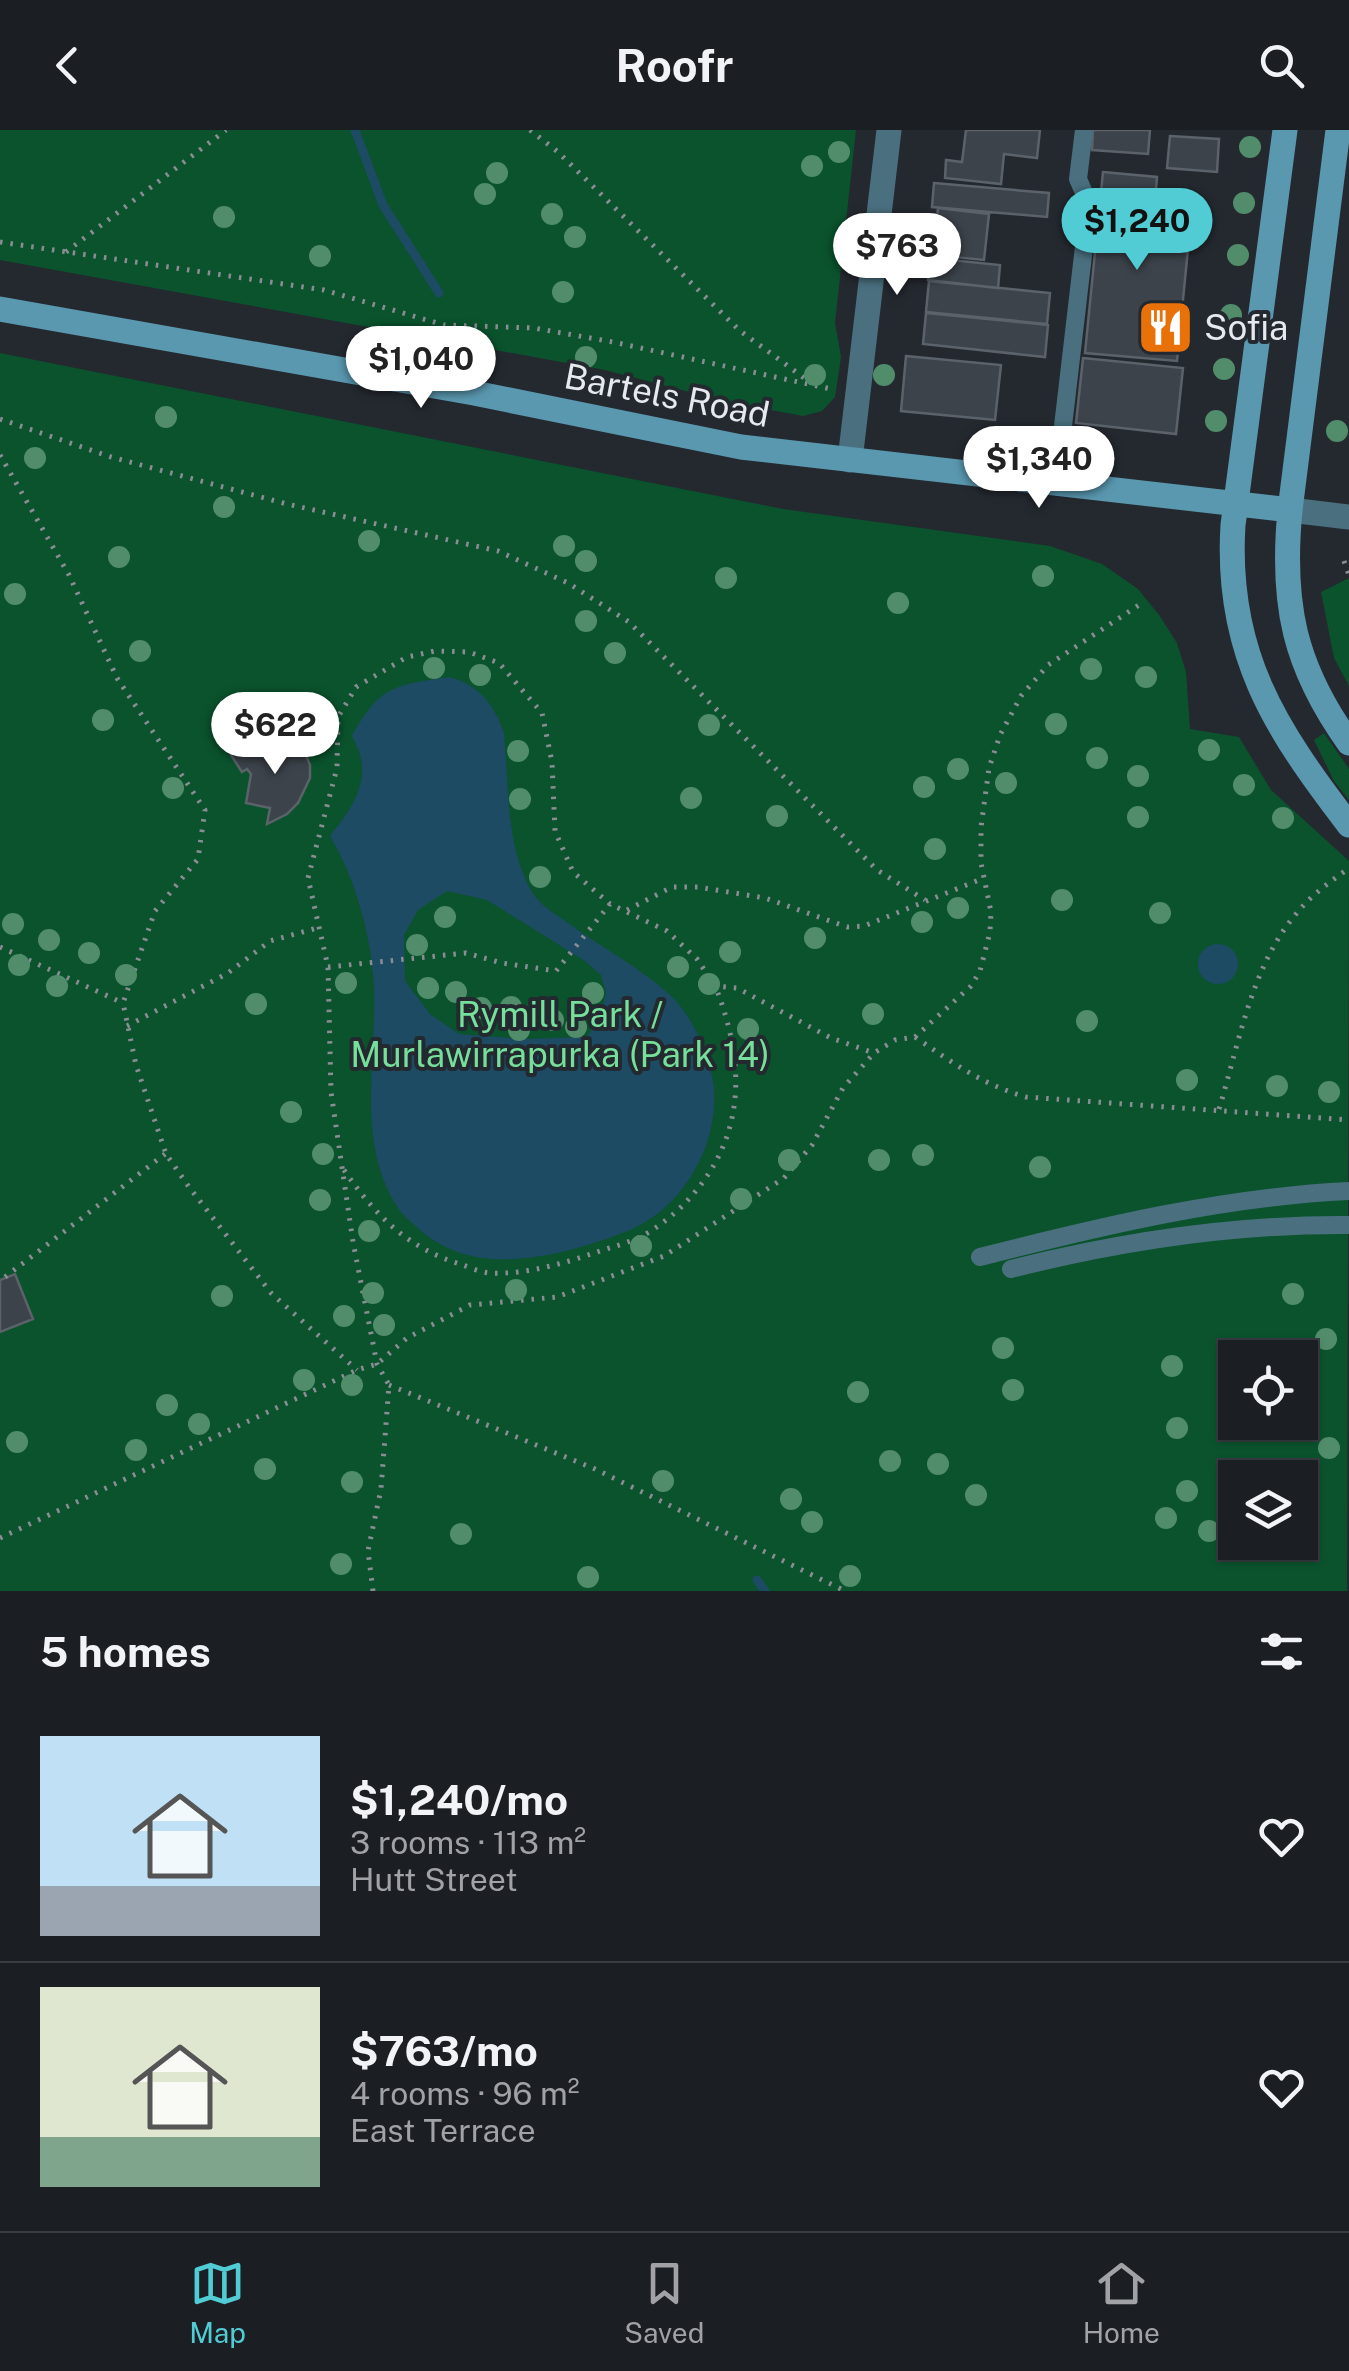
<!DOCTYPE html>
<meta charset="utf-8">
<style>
:root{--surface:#1b1f24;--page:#282c31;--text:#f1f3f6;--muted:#a0a2a6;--line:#393d41;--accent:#51ccd4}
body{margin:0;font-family:"Public Sans",sans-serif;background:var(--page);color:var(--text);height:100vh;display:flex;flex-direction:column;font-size:38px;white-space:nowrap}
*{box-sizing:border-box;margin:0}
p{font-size:32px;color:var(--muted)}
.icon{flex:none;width:55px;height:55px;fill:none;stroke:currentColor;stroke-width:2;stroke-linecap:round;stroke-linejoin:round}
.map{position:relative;height:1461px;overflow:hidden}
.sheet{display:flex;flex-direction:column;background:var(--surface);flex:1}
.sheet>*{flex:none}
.fabs{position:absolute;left:1218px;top:1210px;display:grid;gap:20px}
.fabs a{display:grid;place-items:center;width:100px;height:100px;border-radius:0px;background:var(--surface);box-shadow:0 2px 8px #0004,0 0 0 2px var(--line);font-size:50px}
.price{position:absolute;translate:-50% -85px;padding:0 22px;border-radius:35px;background:#fff;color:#222;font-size:32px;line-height:65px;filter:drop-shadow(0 2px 5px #0008)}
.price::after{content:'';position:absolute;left:50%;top:60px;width:30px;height:22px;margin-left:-15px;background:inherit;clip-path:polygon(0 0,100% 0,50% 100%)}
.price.current{background:var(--accent);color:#111}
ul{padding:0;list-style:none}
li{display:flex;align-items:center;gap:30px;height:250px;padding:0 40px}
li+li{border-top:2px solid var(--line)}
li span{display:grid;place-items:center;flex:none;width:280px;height:200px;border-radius:0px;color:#555}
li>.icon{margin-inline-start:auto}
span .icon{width:120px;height:120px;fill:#fffc;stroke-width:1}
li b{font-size:42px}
h2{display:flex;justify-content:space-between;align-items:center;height:120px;padding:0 40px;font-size:42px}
header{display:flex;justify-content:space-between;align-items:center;height:130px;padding:0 40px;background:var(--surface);font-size:45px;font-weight:700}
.tab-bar{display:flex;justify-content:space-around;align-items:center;height:140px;border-top:2px solid var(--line);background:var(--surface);font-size:28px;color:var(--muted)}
.tab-bar a{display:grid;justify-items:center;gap:5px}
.tab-bar .current{color:var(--accent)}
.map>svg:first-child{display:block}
</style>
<header><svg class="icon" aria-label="back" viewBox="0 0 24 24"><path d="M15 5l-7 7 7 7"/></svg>Roofr<svg class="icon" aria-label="search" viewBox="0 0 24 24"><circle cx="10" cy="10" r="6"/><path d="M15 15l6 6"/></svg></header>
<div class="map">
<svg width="1349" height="1461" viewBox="0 0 1349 1461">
<rect width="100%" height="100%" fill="#242930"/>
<!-- green -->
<path fill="#0a532d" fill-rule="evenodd" d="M0 0H856L835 193 841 227 835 267 822 281 803 286 724 271 605 240 0 130Z
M0 223 783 379 1050 416 1102 434 1138 459 1159 485 1177 513 1186 542 1190 599 1239 607 1271 660 1349 731 1347 1461H0ZM1235 1228H1300V1292H1235ZM1235 1348H1300V1412H1235Z
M1349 448V556L1334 528 1321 462Z
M1324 603 1349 639V670L1334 651 1314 610Z"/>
<!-- water -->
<path fill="#1c4b63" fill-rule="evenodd" d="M449 547C478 554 495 575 504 603 509 655 505 719 534 765 543 778 562 788 575 798 602 817 651 845 673 868 691 886 705 916 711 941 724 994 697 1056 653 1087 635 1100 612 1107 591 1114 534 1131 468 1143 419 1099 412 1092 403 1086 398 1078 355 1013 377 930 374 857 371 805 356 750 330 706 355 674 375 646 352 606 379 556 395 555 449 547ZM447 761 487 770 585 831 601 845 606 863 600 886 587 907 523 909 459 904 430 884 405 851 404 805 418 780Z
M1198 834a20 20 0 1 1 40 0a20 20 0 1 1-40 0Z"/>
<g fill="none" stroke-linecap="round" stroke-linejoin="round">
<!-- stream -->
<path stroke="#1c4b63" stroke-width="9" d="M355 0 383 75 439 163
M757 1450 765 1461"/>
</g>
<!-- building -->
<path fill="#3d434b" stroke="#5b626a" stroke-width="2.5" d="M966 0H1040L1037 28 1004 24 1001 54 945 48 946 30 962 32Z
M1093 0H1150L1148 24 1092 20Z
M1170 6 1219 9 1217 42 1167 38Z
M1103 42 1157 47 1154 84 1191 88 1177 231 1085 223Z
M934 53 1049 63 1047 87 932 77Z
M938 78 989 84 984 130 933 125Z
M931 128 1000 135 998 158 928 150Z
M929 151 1050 163 1047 194 926 182Z
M926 183 1048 195 1045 227 923 214Z
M906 226 1001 235 995 290 901 281Z
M1083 228 1183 238 1176 304 1076 293Z
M283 608 305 623 310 635V648L298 673 287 684 267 694 270 678 246 673 251 644 247 639 242 642 231 625 256 609 267 625 281 621Z
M15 1144 33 1189 0 1202V1150Z"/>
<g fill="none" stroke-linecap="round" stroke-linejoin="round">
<!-- path -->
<path stroke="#8a8e94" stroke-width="5" stroke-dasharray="2.5 8" stroke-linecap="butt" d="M530 0 558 22 739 200 811 253
M0 112 324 160 444 195 534 198 613 212 831 259
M66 122 226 0
M0 289 111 327 287 374 498 421 568 453 629 492 877 740 925 770
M0 325 69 445 117 548 205 680 198 729 155 781 123 873 136 935 166 1024 189 1057 271 1163 357 1240
M1344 431 1349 445
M627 780 672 757H698L765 768 847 797 864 796 984 748
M0 817 123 873
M328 837 466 823 502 833 556 841 610 774
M127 896 228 843 270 811 317 798
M915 907C953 933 981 954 1026 967L1349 990
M1219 979C1239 914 1251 837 1296 784 1311 765 1330 752 1349 738
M344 1040C375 1085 407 1118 460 1134 469 1137 480 1142 489 1143 523 1145 562 1134 594 1123 609 1118 624 1114 638 1108 655 1100 674 1085 687 1071 746 1008 746 935 716 858
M5 1147 165 1024
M389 1255 595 1339 845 1461
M0 1408 357 1240 377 1234 407 1208 470 1175 557 1167 664 1126 784 1048 812 1015 843 958 874 923 895 910 915 907 971 856 980 841 990 802 991 782 981 733V697L989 638 1000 605 1021 566 1048 535 1142 473
M373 1461 368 1421 381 1359 389 1255 377 1234 353 1112 331 962 328 837 308 748 337 638 338 587 356 557 407 527 435 521 469 522 499 533 542 583 552 632 555 701 573 742 610 774 667 801 697 829 715 856 737 858 831 908 874 923"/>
<!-- service -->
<path stroke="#4a707f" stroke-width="18" d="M1056 356 1089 74 1078 49 1084 0
M980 1127C1102 1096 1223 1067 1349 1061
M1011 1139C1122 1111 1234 1094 1349 1095"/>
<!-- minor -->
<path stroke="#4a707f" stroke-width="25" d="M850 330 889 0"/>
<!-- tertiary -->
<path stroke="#4a707f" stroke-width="25" d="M1290 380 1349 387"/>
<!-- secondary -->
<path stroke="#5a98b0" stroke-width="25" d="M1285 0 1233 395C1225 522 1275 599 1349 695
M1338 0 1290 380C1281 474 1294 536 1349 613
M0 179 474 263 741 317 1290 380"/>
</g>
<!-- trees -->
<g fill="#518d6b">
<circle cx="1250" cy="17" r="11"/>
<circle cx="839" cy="22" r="11"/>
<circle cx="812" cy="36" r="11"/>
<circle cx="497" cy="43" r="11"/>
<circle cx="485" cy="64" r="11"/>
<circle cx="1244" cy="73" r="11"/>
<circle cx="552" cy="84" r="11"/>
<circle cx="224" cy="87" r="11"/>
<circle cx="575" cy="107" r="11"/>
<circle cx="1238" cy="125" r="11"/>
<circle cx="320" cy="126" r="11"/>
<circle cx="563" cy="162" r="11"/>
<circle cx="1231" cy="185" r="11"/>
<circle cx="586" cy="227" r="11"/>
<circle cx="1224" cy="239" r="11"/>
<circle cx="815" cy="245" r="11"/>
<circle cx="884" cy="245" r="11"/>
<circle cx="166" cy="287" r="11"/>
<circle cx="1216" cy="291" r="11"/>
<circle cx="1337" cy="301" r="11"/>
<circle cx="35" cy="328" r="11"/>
<circle cx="224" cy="377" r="11"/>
<circle cx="369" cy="411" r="11"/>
<circle cx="564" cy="416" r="11"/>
<circle cx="119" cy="427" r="11"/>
<circle cx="586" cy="431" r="11"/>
<circle cx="1043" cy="446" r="11"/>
<circle cx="726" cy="448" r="11"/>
<circle cx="15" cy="464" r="11"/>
<circle cx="898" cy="473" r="11"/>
<circle cx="586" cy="491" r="11"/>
<circle cx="140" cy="521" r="11"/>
<circle cx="615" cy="523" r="11"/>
<circle cx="434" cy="538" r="11"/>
<circle cx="1091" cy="539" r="11"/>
<circle cx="480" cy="545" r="11"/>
<circle cx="1146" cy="547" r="11"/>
<circle cx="250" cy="576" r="11"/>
<circle cx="103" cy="590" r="11"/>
<circle cx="1056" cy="594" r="11"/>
<circle cx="709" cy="595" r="11"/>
<circle cx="1209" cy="620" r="11"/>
<circle cx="518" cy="621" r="11"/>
<circle cx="1097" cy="628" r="11"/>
<circle cx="958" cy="639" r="11"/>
<circle cx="1138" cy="646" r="11"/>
<circle cx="1006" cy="653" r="11"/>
<circle cx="1244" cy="655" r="11"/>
<circle cx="924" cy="657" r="11"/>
<circle cx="173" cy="658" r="11"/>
<circle cx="691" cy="668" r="11"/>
<circle cx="520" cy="669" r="11"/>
<circle cx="777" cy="686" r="11"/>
<circle cx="1138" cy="687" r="11"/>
<circle cx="1283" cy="688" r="11"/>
<circle cx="935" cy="719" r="11"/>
<circle cx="540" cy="747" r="11"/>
<circle cx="1062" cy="770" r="11"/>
<circle cx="958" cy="778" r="11"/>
<circle cx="1160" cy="783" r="11"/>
<circle cx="445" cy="787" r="11"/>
<circle cx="922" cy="792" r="11"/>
<circle cx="13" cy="794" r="11"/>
<circle cx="815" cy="808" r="11"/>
<circle cx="49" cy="810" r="11"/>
<circle cx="417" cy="815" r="11"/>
<circle cx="730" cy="822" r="11"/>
<circle cx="89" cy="823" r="11"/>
<circle cx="19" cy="835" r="11"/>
<circle cx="678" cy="837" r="11"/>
<circle cx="126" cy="845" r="11"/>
<circle cx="346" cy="853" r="11"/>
<circle cx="709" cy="854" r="11"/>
<circle cx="57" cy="856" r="11"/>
<circle cx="428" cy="858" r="11"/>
<circle cx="456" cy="862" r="11"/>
<circle cx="593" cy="863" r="11"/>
<circle cx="256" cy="874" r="11"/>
<circle cx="511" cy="877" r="11"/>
<circle cx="481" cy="878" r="11"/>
<circle cx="873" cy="884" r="11"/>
<circle cx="553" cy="890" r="11"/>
<circle cx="1087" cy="891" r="11"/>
<circle cx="576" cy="897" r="11"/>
<circle cx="748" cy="899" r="11"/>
<circle cx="519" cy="900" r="11"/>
<circle cx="1187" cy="950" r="11"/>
<circle cx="1277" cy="956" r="11"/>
<circle cx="1329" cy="962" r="11"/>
<circle cx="291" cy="982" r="11"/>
<circle cx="323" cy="1024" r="11"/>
<circle cx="923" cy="1025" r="11"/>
<circle cx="789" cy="1030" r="11"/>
<circle cx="879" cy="1030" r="11"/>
<circle cx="1040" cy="1037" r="11"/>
<circle cx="741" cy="1069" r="11"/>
<circle cx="320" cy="1070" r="11"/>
<circle cx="369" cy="1101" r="11"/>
<circle cx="641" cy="1116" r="11"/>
<circle cx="516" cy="1160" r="11"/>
<circle cx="373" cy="1163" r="11"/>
<circle cx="1293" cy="1164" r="11"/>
<circle cx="222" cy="1166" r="11"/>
<circle cx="344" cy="1186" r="11"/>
<circle cx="384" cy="1195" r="11"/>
<circle cx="1326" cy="1209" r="11"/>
<circle cx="1003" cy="1218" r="11"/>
<circle cx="1172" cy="1236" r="11"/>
<circle cx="304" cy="1250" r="11"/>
<circle cx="352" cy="1255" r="11"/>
<circle cx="1013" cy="1260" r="11"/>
<circle cx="858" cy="1262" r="11"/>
<circle cx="167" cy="1275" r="11"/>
<circle cx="199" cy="1294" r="11"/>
<circle cx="1177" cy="1298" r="11"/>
<circle cx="17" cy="1312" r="11"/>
<circle cx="1329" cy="1318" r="11"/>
<circle cx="136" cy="1320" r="11"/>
<circle cx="890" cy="1331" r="11"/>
<circle cx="938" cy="1334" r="11"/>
<circle cx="265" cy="1339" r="11"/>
<circle cx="663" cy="1351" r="11"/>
<circle cx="352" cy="1352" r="11"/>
<circle cx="1187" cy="1361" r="11"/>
<circle cx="976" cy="1365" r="11"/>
<circle cx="791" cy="1369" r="11"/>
<circle cx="1166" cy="1388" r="11"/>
<circle cx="812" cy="1392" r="11"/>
<circle cx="1209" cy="1401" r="11"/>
<circle cx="461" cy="1404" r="11"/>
<circle cx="341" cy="1434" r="11"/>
<circle cx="850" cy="1446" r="11"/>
<circle cx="588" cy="1447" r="11"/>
</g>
<!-- icons -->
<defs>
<symbol id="restaurant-square" viewBox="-11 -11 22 22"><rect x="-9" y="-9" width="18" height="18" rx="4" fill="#e8710a" stroke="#242930"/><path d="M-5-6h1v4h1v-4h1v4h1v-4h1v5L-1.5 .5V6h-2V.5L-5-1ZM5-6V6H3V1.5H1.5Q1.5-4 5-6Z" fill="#fff"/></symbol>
</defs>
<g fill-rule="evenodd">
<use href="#restaurant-square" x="1134" y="166" width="63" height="63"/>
</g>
<g text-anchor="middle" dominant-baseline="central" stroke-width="8" stroke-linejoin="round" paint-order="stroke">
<!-- poi labels -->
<g font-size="35" fill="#e6e9ee" stroke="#242930" text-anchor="start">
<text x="1204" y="197">Sofia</text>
</g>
<!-- street labels -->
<g font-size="35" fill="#e6e9ee" stroke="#242930">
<text transform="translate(667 265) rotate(11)">Bartels Road</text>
</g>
<!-- park labels -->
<g font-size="35" fill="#75df9b" stroke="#242930">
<text x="560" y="884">Rymill Park /<tspan x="560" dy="40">Murlawirrapurka (Park 14)</tspan></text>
</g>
</g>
</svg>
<div class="fabs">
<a><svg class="icon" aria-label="locate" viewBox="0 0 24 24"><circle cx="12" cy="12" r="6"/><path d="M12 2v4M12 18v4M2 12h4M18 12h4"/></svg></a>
<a><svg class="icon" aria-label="layers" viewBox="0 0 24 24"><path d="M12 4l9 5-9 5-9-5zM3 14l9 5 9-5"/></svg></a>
</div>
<b class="price current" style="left:1137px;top:143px">$1,240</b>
<b class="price" style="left:897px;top:168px">$763</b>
<b class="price" style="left:421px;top:281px">$1,040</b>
<b class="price" style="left:1039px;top:381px">$1,340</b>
<b class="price" style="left:275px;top:647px">$622</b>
</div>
<section class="sheet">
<h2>5 homes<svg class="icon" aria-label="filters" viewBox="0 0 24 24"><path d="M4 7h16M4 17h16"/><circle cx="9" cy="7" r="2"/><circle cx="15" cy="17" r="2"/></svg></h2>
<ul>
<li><span style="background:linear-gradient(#bfe0f5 75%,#9aa5b1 0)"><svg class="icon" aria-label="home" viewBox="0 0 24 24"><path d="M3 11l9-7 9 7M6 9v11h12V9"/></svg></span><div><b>$1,240/mo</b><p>3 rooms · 113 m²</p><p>Hutt Street</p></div><svg class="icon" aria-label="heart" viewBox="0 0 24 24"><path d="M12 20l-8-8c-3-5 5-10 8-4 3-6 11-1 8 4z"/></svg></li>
<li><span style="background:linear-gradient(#dfe7d0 75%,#7fa58c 0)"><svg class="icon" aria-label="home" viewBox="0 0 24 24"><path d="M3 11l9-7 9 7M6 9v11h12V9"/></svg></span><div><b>$763/mo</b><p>4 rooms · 96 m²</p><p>East Terrace</p></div><svg class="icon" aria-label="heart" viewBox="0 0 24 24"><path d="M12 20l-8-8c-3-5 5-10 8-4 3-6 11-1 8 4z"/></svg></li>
</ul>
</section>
<nav class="tab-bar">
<a class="current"><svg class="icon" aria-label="map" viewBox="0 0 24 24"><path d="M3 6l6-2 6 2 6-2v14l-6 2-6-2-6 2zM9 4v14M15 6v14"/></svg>Map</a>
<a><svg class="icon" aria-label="saved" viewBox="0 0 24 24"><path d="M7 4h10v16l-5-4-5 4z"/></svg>Saved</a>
<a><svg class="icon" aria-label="home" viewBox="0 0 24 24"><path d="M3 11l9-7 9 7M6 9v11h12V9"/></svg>Home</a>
</nav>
